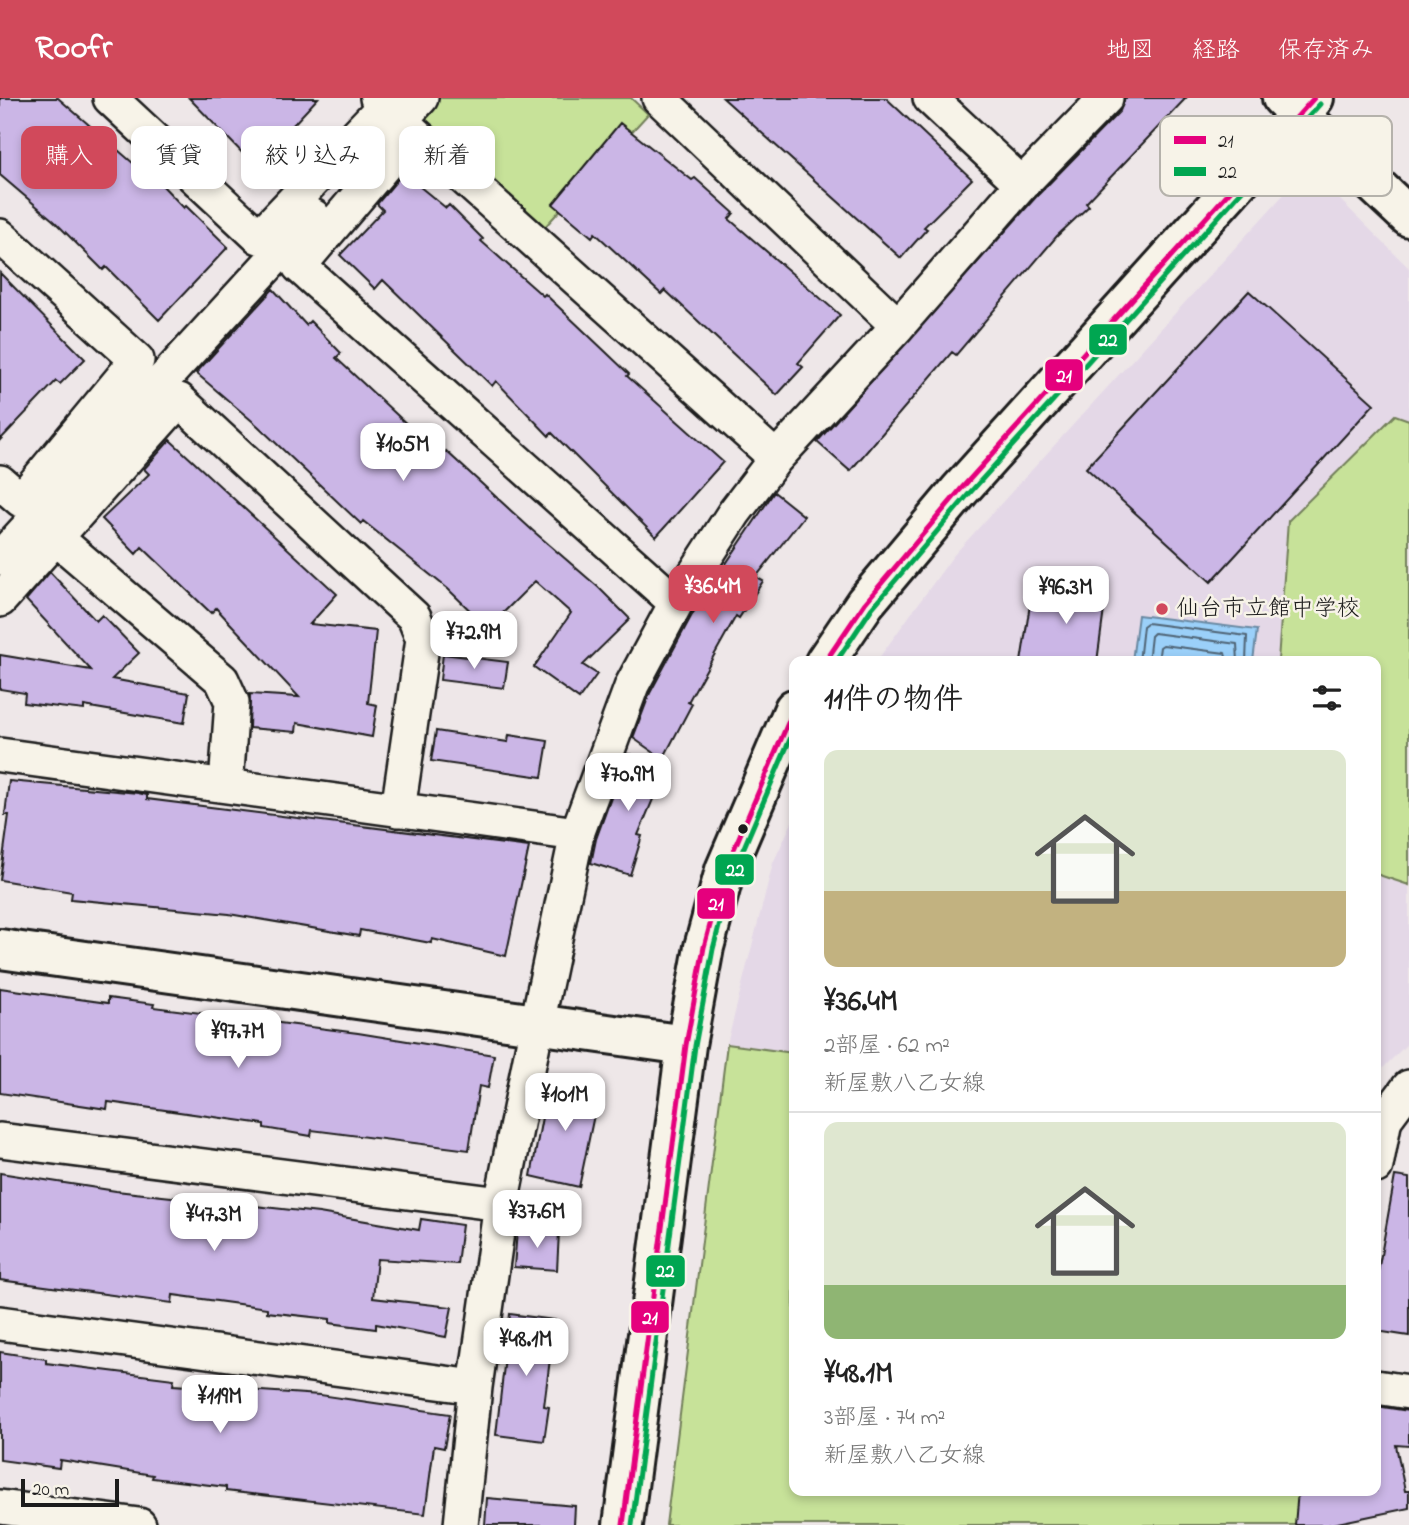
<!DOCTYPE html>
<html lang="ja">
<meta charset="utf-8">
<style>
:root{--surface:#fff;--page:#f6f6f6;--text:#222;--muted:#767676;--line:#e0e0e0;--accent:#d1495b}
body{margin:0;font-family:"Indie Flower","Klee One",sans-serif;background:var(--page);color:var(--text);height:100vh;display:flex;flex-direction:column;font-size:26px;white-space:nowrap}
*{box-sizing:border-box;margin:0}
p{font-size:23px;color:var(--muted)}
.icon{flex:none;width:38px;height:38px;fill:none;stroke:currentColor;stroke-width:2;stroke-linecap:round;stroke-linejoin:round}
.map{position:relative;flex:1;overflow:hidden}
.details{position:absolute;left:789px;top:558px;width:592px;height:840px;display:flex;flex-direction:column;background:var(--surface);border-radius:14px;box-shadow:0 4px 10px #0003}
.details>*{flex:none}
.guide{position:absolute;left:21px;top:28px;width:663px;height:63px;display:flex;gap:14px}
.scale{position:absolute;left:21px;bottom:18px;width:98px;box-sizing:border-box;padding-left:7px;border:4px solid #1c1c1c;border-top:0;font-size:19px;line-height:24px;white-space:nowrap;color:#1c1c1c;-webkit-text-stroke:5px #f7f3e8;paint-order:stroke}
.price{position:absolute;translate:-50% -60px;padding:0 16px;border-radius:14px;background:#fff;color:#222;font-size:23px;line-height:46px;filter:drop-shadow(0 2px 4px #0008)}
.price::after{content:'';position:absolute;left:50%;top:42px;width:21px;height:16px;margin-left:-10px;background:inherit;clip-path:polygon(0 0,100% 0,50% 100%)}
.price.selected{background:var(--accent);color:#fff}
ul{padding:0;list-style:none}
li{display:grid;align-content:center;gap:14px;height:371px;padding:0 35px}
li+li{border-top:2px solid var(--line)}
li span{display:grid;place-items:center;height:217px;border-radius:14px;color:#555}
li>.icon{margin-inline-start:auto}
span .icon{width:126px;height:126px;fill:#fffc;stroke-width:1}
li b{font-size:30px}
h2{display:flex;justify-content:space-between;align-items:center;height:84px;padding:0 35px;font-size:30px}
.chip{padding:0 24px;border-radius:14px;background:var(--surface);box-shadow:0 4px 10px #0003;font-size:24px;line-height:63px}
.chip.selected{background:var(--accent);color:#fff}
header{display:flex;align-items:center;gap:42px;box-sizing:border-box;height:98px;padding:0 35px;background:var(--accent);color:#fff}
header strong{font-size:33px}
nav{display:flex;gap:38px;margin-inline-start:auto;font-size:24px}
.map>svg:first-child{display:block}
</style>
<header>
<strong>Roofr</strong>
<nav><a>地図</a><a>経路</a><a>保存済み</a></nav>
</header>
<div class="map">
<svg width="1409" height="1427" viewBox="0 0 1409 1427">
<rect width="100%" height="100%" fill="#eee7e8"/>
<filter id="ink" filterUnits="userSpaceOnUse"><feTurbulence type="fractalNoise" baseFrequency=".0143" numOctaves="2"/><feDisplacementMap in="SourceGraphic" scale="14" xChannelSelector="R" yChannelSelector="G"/><feConvolveMatrix kernelMatrix="1 2 1 2 8 2 1 2 1" color-interpolation-filters="sRGB"/></filter>
<g filter="url(#ink)">
<!-- built -->
<path fill="#e4d8e7" d="M1315 77 1409 170V944L1376 977V564H876L953 458 1297 82Z
M794 720V955L727 946 773 765Z"/>
<!-- green -->
<path fill="#c7e299" stroke="#727f5a" stroke-width="2" d="M400 0H631L648 16 543 131Z
M1395 317 1409 322V787L1376 776V564L1278 563 1288 423Z
M727 946 794 955V1393H1313L1308 1427H666Z"/>
<!-- water -->
<path fill="#9bd0f9" stroke="#6888a1" stroke-width="2" d="M1138 517 1257 532 1253 563H1132Z"/>
<g fill="none" stroke-linecap="round" stroke-linejoin="round">
<!-- shore -->
<path stroke="#4f6474" stroke-width="2" d="M1139 564 1143 528 1147 525 1247 538 1246 564
M1148 564 1151 538 1154 535 1237 546 1238 564
M1158 564 1160 549 1163 547 1225 555 1227 564"/>
</g>
<!-- building -->
<path fill="#cbb6e6" stroke="#1c1c1c" stroke-width="2" d="M0 0H58L134 66 138 62 184 110 186 108 228 149 159 222 106 169 103 172 54 123 0 77Z
M189 0H318L255 68Z
M723 0H886L972 81 924 129 927 131 901 160Z
M1125 0H1186L1086 105 1089 108 1057 138 956 257 952 254 850 373 817 344 1036 99 1120 13Z
M620 25 692 82 695 80 734 115 729 121 840 217 798 265 803 269 777 297 665 192 661 196 595 135 592 139 553 106Z
M403 75 446 110 449 107 483 141 481 143 543 198 545 196 629 276 627 278 723 364 656 439 552 335 549 338 496 283 492 288 383 182 375 191 340 157 383 112 377 106Z
M0 175 85 261 60 286 56 283 0 342Z
M273 191 306 227 310 223 341 255 336 260 441 358 446 353 532 432 598 489 630 521 583 567 597 576 579 601 534 569 571 515 535 483 488 530 448 491 363 423 361 426 258 328 196 275Z
M1249 193 1374 306 1211 484 1086 370Z
M170 342 337 496 310 526 376 533 368 605 377 607 372 639 297 625 296 634 249 630 250 596 299 599 216 510 211 515 142 449 136 456 102 421 149 376 144 371Z
M774 394 804 418 756 479 763 483 739 520 736 518 688 604 692 606 663 661 633 640 650 595 693 515Z
M50 474 96 523 102 517 139 555 112 581 189 595 184 625 84 608V612L24 605 25 595 0 591V557L91 572 26 502Z
M1066 484 1107 489 1097 564H1021L1031 500 1064 503Z
M443 556 508 564 504 590 440 582Z
M436 633 508 644 509 637 548 643 542 679 431 663Z
M627 656 669 663 638 737 642 738 630 777 591 765 596 741Z
M9 683 138 695 147 697V701L529 749 506 858 432 841 431 845 360 832 359 838 229 816 71 801 72 794 0 782 9 717H5Z
M0 890 108 905V900L154 906 153 909 358 935 494 957 488 990 479 988 469 1052 312 1032 311 1038 264 1030V1026L108 1004 107 1011 0 995Z
M549 982 599 993 579 1089 531 1078Z
M0 1075 116 1093 319 1115 419 1132 421 1121 462 1127 457 1166 377 1161 373 1200 452 1209 446 1239 376 1226V1231L330 1225V1221L267 1214V1210L173 1197 172 1205 0 1182Z
M1395 1078 1409 1080V1238L1376 1233 1378 1174Z
M517 1133 559 1134 557 1172 514 1169Z
M510 1216 555 1222 544 1308 549 1309 544 1343 496 1337Z
M0 1254 46 1261V1265L174 1281 173 1287 320 1297 450 1316 444 1350 434 1348 425 1416 226 1393V1389L152 1380 153 1377 60 1362 59 1370 0 1362Z
M1376 1308 1409 1313V1348L1396 1347 1405 1393H1409V1410L1328 1427H1295L1298 1393H1376Z
M487 1400 575 1408 574 1427H485Z"/>
<g fill="none" stroke-linecap="round" stroke-linejoin="round">
<defs>
<path id="street" d="M110 0 259 139 385 7 377 0
M659 0 898 228
M930 0 1022 86
M382 42 421 0
M0 138 137 262 21 402 0 384
M56 440 222 582 232 604 226 687
M0 460 313 118
M0 502 179 302 414 519 423 541 398 712
M676 505 299 168 413 34 776 360
M0 657 577 736
M0 1042 501 1106
M1376 1068 1385 1021 1409 989
M0 1225 475 1289
M1376 1289 1409 1294
M0 1409 139 1427
M461 1427 475 1289 501 1106 537 926 577 736 632 587 676 505 734 415 776 360 898 228 1022 86 1106 0"/>
<path id="secondary" d="M1282 0 1409 119
M825 564 865 505 960 392 1314 0
M0 851 686 947
M623 1427 686 947 704 849 725 772 794 611"/>
</defs>
<!-- street casing -->
<use href="#street" stroke="#1c1c1c" stroke-width="38"/>
<!-- secondary casing -->
<use href="#secondary" stroke="#1c1c1c" stroke-width="44"/>
<!-- street -->
<use href="#street" stroke="#f7f3e8" stroke-width="33"/>
<!-- secondary -->
<use href="#secondary" stroke="#f7f3e8" stroke-width="38"/>
<defs>
<path id="bus-1" d="M825 564 865 505 960 392 1314 0
M623 1427 686 947 704 849 725 772 794 611"/>
<path id="bus-2" d="M836 564 872 510 967 398 1320 6
M632 1427 695 948 713 851 733 775 794 632"/>
</defs>
<!-- bus-1 casing -->
<use href="#bus-1" stroke="#f7f3e8" stroke-width="10"/>
<!-- bus-2 casing -->
<use href="#bus-2" stroke="#f7f3e8" stroke-width="10"/>
<!-- bus-1 -->
<use href="#bus-1" stroke="#e5007d" stroke-width="5"/>
<!-- bus-2 -->
<use href="#bus-2" stroke="#00a651" stroke-width="5"/>
</g>
</g>
<!-- markers -->
<circle fill="#d1495b" stroke="#f7f3e8" stroke-width="2.5" cx="1162" cy="511" r="7"/>
<circle fill="#1c1c1c" stroke="#f7f3e8" stroke-width="2.5" cx="743" cy="731" r="6"/>
<g text-anchor="middle" dominant-baseline="central" stroke-width="5" stroke-linejoin="round" paint-order="stroke">
<!-- poi labels -->
<g font-size="23" fill="#1c1c1c" stroke="#f7f3e8" text-anchor="start">
<text x="1176" y="511">仙台市立館中学校</text>
</g>
</g>
<!-- legend -->
<rect x="1160" y="18" width="232" height="80" rx="10" fill="#f7f3e8" stroke="#b5b2ab" stroke-width="2"/>
<rect x="1174" y="38" width="32" height="8" fill="#e5007d"/>
<rect x="1174" y="69" width="32" height="9" fill="#00a651"/>
<g font-size="19" fill="#1c1c1c">
<text x="1218" y="49">21</text>
<text x="1218" y="80">22</text>
</g>
<g stroke="#f7f3e8" stroke-width="2.5">
<rect x="1088" y="225" width="40" height="33" rx="7" fill="#00a651"/>
<rect x="1044" y="260" width="40" height="34" rx="7" fill="#e5007d"/>
<rect x="714" y="755" width="41" height="33" rx="7" fill="#00a651"/>
<rect x="696" y="789" width="40" height="33" rx="7" fill="#e5007d"/>
<rect x="645" y="1156" width="41" height="34" rx="7" fill="#00a651"/>
<rect x="630" y="1202" width="40" height="34" rx="7" fill="#e5007d"/>
</g>
<g font-size="19" text-anchor="middle" font-weight="bold" fill="#fff">
<text x="1108" y="248">22</text>
<text x="1064" y="284">21</text>
<text x="735" y="778">22</text>
<text x="716" y="812">21</text>
<text x="665" y="1179">22</text>
<text x="650" y="1226">21</text>
</g>
</svg>
<div class="scale">20 m</div>
<b class="price" style="left:403px;top:385px">¥105M</b>
<b class="price selected" style="left:713px;top:527px">¥36.4M</b>
<b class="price" style="left:1066px;top:528px">¥96.3M</b>
<b class="price" style="left:474px;top:573px">¥72.9M</b>
<b class="price" style="left:628px;top:715px">¥70.9M</b>
<b class="price" style="left:238px;top:972px">¥97.7M</b>
<b class="price" style="left:565px;top:1035px">¥101M</b>
<b class="price" style="left:537px;top:1152px">¥37.6M</b>
<b class="price" style="left:214px;top:1155px">¥47.3M</b>
<b class="price" style="left:526px;top:1280px">¥48.1M</b>
<b class="price" style="left:220px;top:1337px">¥119M</b>
<div class="guide">
<a class="chip selected">購入</a>
<a class="chip">賃貸</a>
<a class="chip">絞り込み</a>
<a class="chip">新着</a>
</div>
<section class="details">
<h2>11件の物件<svg class="icon" aria-label="filters" viewBox="0 0 24 24"><path d="M4 7h16M4 17h16"/><circle cx="9" cy="7" r="2"/><circle cx="15" cy="17" r="2"/></svg></h2>
<ul>
<li><span style="background:linear-gradient(#dfe7d0 65%,#c2b280 0)"><svg class="icon" aria-label="home" viewBox="0 0 24 24"><path d="M3 11l9-7 9 7M6 9v11h12V9"/></svg></span><div><b>¥36.4M</b><p>2部屋 · 62 m²</p><p>新屋敷八乙女線</p></div></li>
<li><span style="background:linear-gradient(#dfe7d0 75%,#8fb573 0)"><svg class="icon" aria-label="home" viewBox="0 0 24 24"><path d="M3 11l9-7 9 7M6 9v11h12V9"/></svg></span><div><b>¥48.1M</b><p>3部屋 · 74 m²</p><p>新屋敷八乙女線</p></div></li>
</ul>
</section>
</div>
